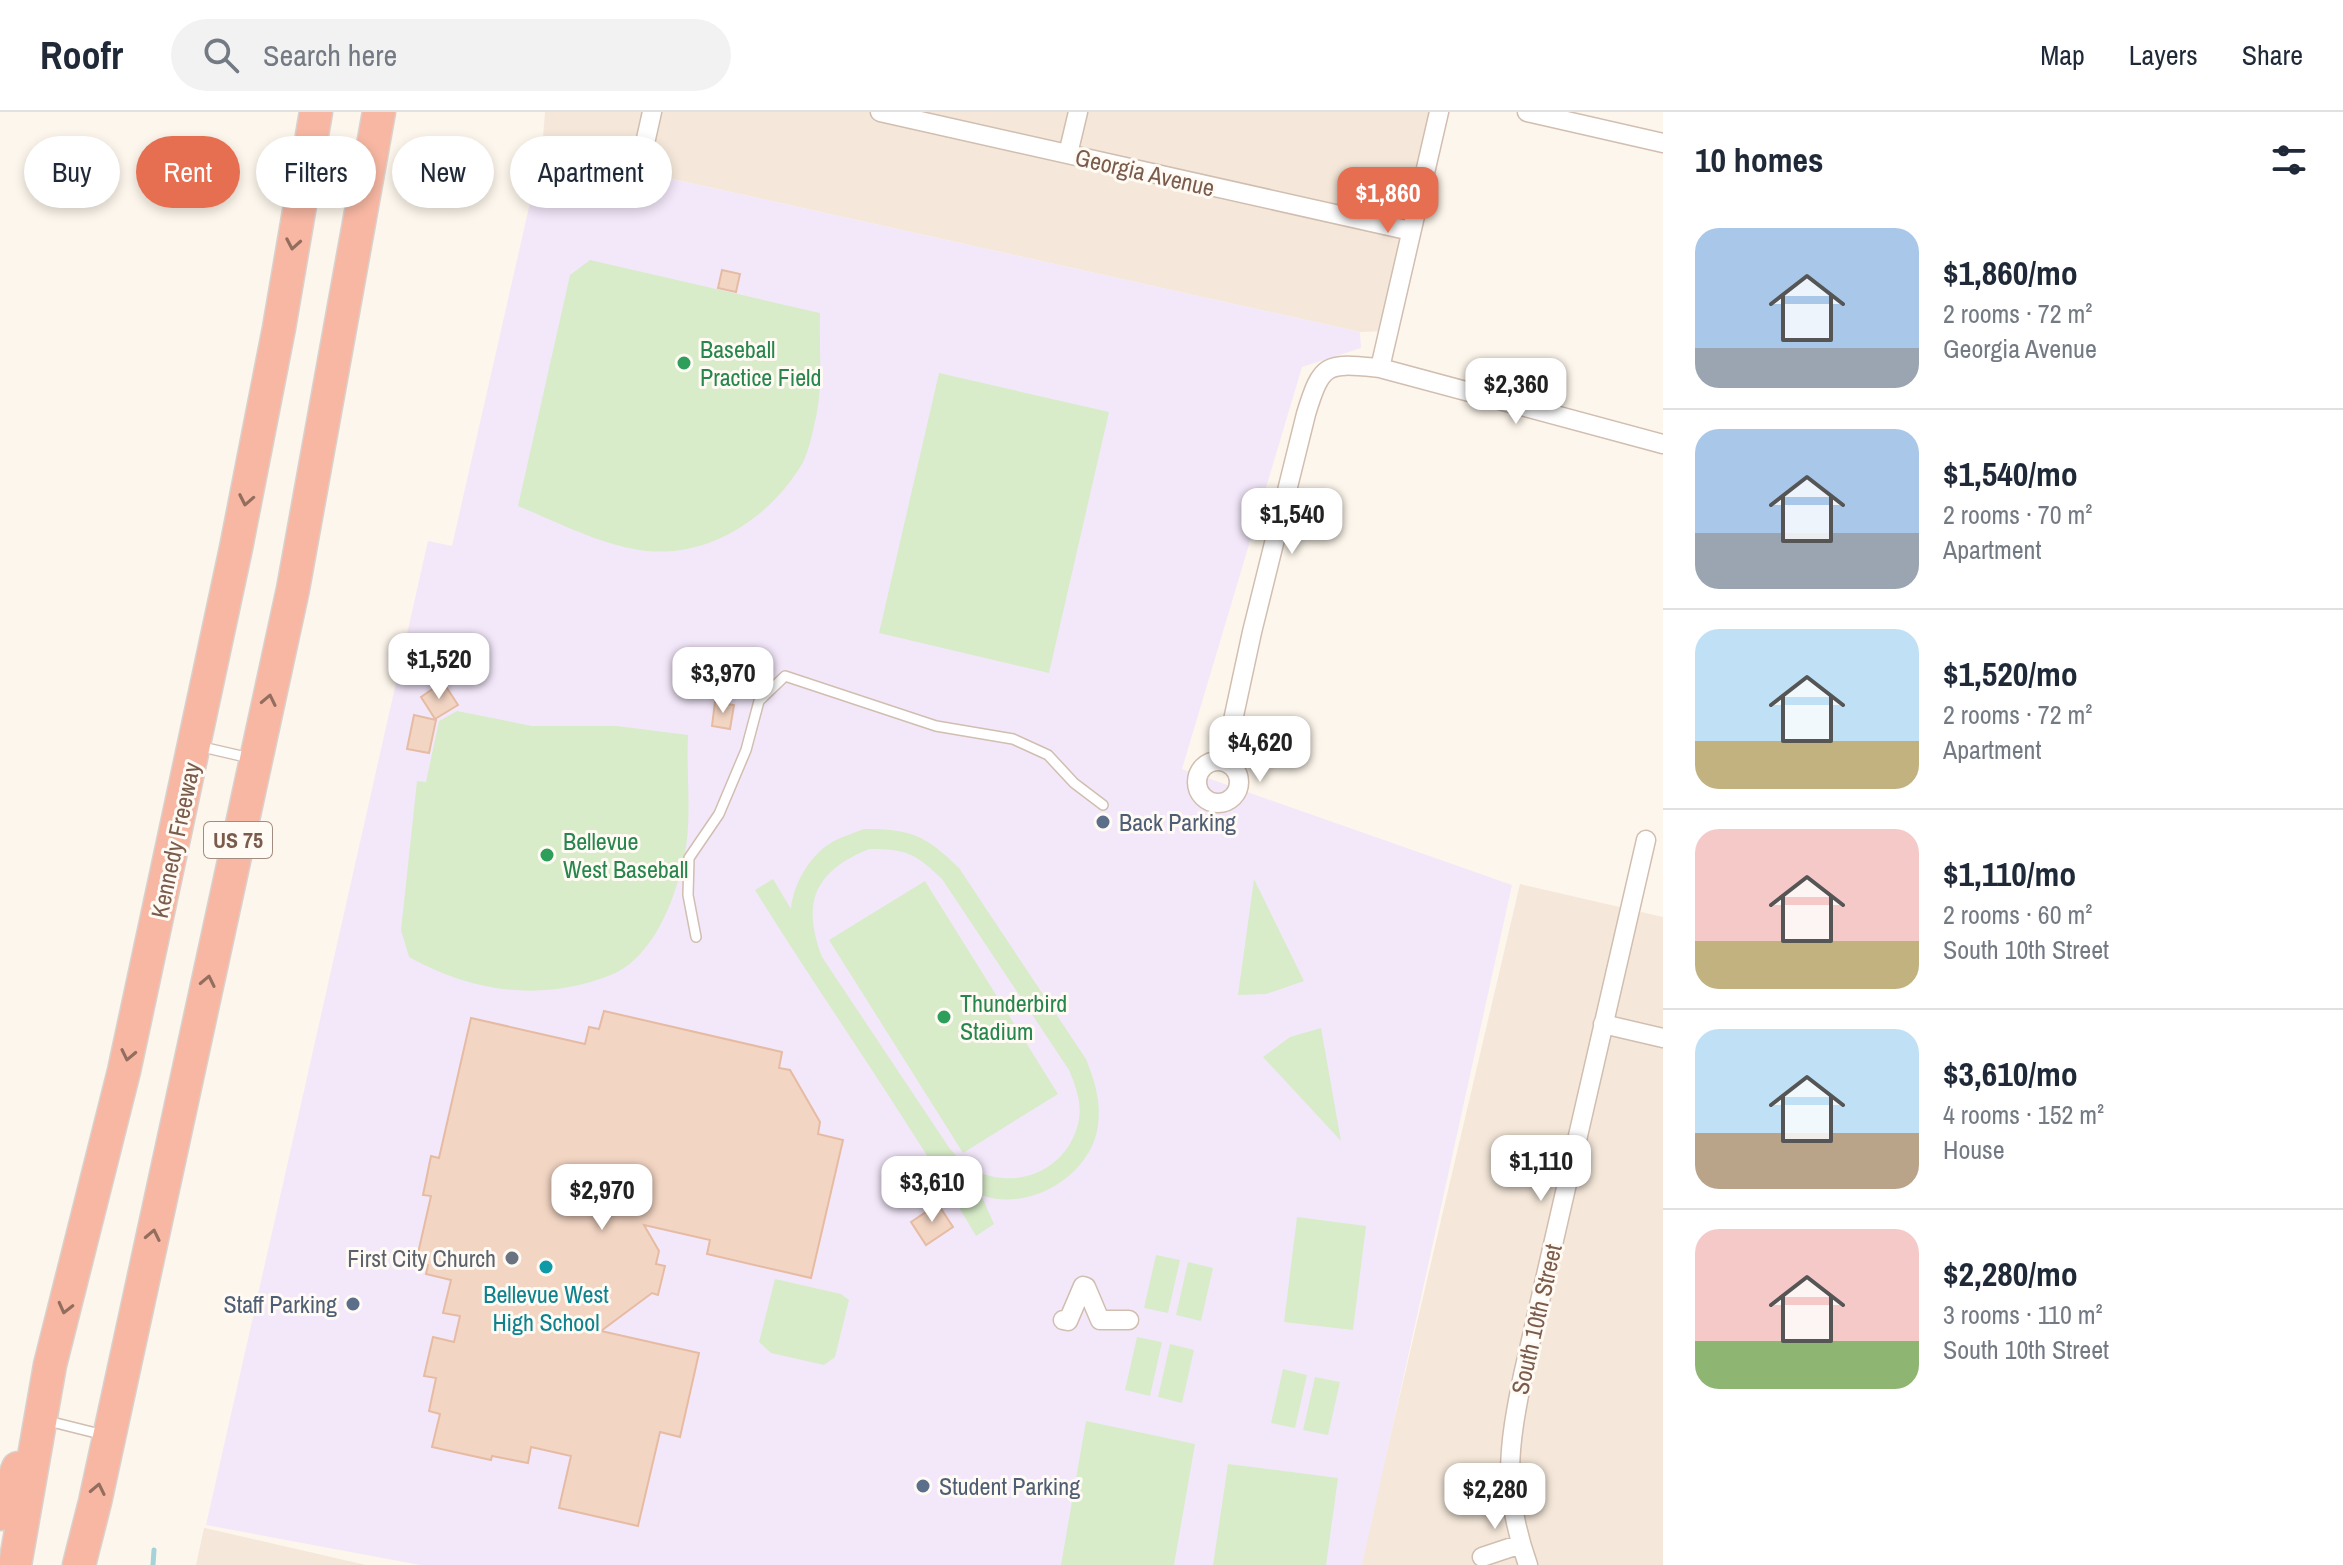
<!DOCTYPE html>
<meta charset="utf-8">
<style>
:root{--surface:#fff;--page:#f2f2f3;--text:#1f2937;--muted:#747a83;--line:#e0e1e3;--accent:#e76f51}
body{margin:0;font-family:"Archivo Narrow",sans-serif;background:var(--page);color:var(--text);height:100vh;display:flex;flex-direction:column;font-size:30px;white-space:nowrap}
*{box-sizing:border-box;margin:0}
p{font-size:26px;color:var(--muted)}
.icon{flex:none;width:44px;height:44px;fill:none;stroke:currentColor;stroke-width:2;stroke-linecap:round;stroke-linejoin:round}
.map{position:relative;flex:1;overflow:hidden}
.side{display:flex;flex-direction:column;background:var(--surface);width:680px}
.side>*{flex:none}
.banner{position:absolute;left:24px;top:24px;width:760px;height:72px;display:flex;gap:16px}
.price{position:absolute;translate:-50% -68px;padding:0 18px;border-radius:16px;background:#fff;color:#222;font-size:26px;line-height:52px;filter:drop-shadow(0 2px 4px #0008)}
.price::after{content:'';position:absolute;left:50%;top:48px;width:24px;height:18px;margin-left:-12px;background:inherit;clip-path:polygon(0 0,100% 0,50% 100%)}
.price.current{background:var(--accent);color:#fff}
ul{padding:0;list-style:none}
li{display:flex;align-items:center;gap:24px;height:200px;padding:0 32px}
li+li{border-top:2px solid var(--line)}
li span{display:grid;place-items:center;flex:none;width:224px;height:160px;border-radius:24px;color:#555}
li>.icon{margin-inline-start:auto}
span .icon{width:96px;height:96px;fill:#fffc;stroke-width:1}
li b{font-size:34px}
h2{display:flex;justify-content:space-between;align-items:center;height:96px;padding:0 32px;font-size:34px}
.pill{padding:0 28px;border-radius:36px;background:var(--surface);box-shadow:0 4px 12px #0003;font-size:28px;line-height:72px}
.pill.current{background:var(--accent);color:#fff}
header{display:flex;align-items:center;gap:48px;box-sizing:border-box;height:112px;padding:0 40px;background:var(--surface);border-bottom:2px solid var(--line)}
header strong{font-size:38px}
nav{display:flex;gap:44px;margin-inline-start:auto;font-size:28px}
.search{width:560px;height:72px;background:var(--page);display:flex;align-items:center;gap:20px;box-sizing:border-box;padding:0 28px;border-radius:44px;color:var(--muted);font-size:30px}
main{display:flex;flex:1;min-height:0}
.map>svg:first-child{display:block}
</style>
<header>
<strong>Roofr</strong>
<div class="search"><svg class="icon" aria-label="search" viewBox="0 0 24 24"><circle cx="10" cy="10" r="6"/><path d="M15 15l6 6"/></svg>Search here</div>
<nav><a>Map</a><a>Layers</a><a>Share</a></nav>
</header>
<main>
<div class="map">
<svg width="1663" height="1453" viewBox="0 0 1663 1453">
<rect width="100%" height="100%" fill="#fdf6ec"/>
<!-- residential -->
<path fill="#f5e8da" d="M545 0H1440L1388 219 1360 220 542 38Z
M1520 772 1663 805V1453H1360Z
M204 1416H205L366 1453H196Z"/>
<!-- education -->
<path fill="#f3e8fa" d="M542 38 1360 220 1361 236 1302 255 1182 657 1512 773 1362 1453H420L206 1413 428 429 452 434Z"/>
<!-- green -->
<path fill="#d8ecc9" fill-rule="evenodd" d="M590 148 820 201C819 233 823 274 816 305 812 322 809 342 799 357 765 410 703 448 639 438 597 431 557 410 518 394L570 163Z
M939 261 1109 300 1049 561 879 521Z
M457 599 532 614H617L688 623C686 665 693 710 683 751 675 784 660 825 634 848 622 860 606 865 591 870 527 888 466 877 409 845L401 818 417 669 426 670 439 609Z
M864 717C912 717 925 723 959 756L1086 947C1095 970 1101 988 1098 1013 1092 1064 1028 1101 981 1083L994 1112 976 1124C907 1006 828 895 755 778L773 767 791 797C793 772 811 741 834 729 844 724 854 721 864 717ZM869 737C906 737 915 741 942 767L1069 958C1076 975 1083 993 1078 1012 1066 1059 1016 1079 974 1058 965 1054 957 1044 950 1037L822 845C801 790 815 759 869 737Z
M1254 767 1304 869 1266 882 1238 883Z
M925 769 1058 982 963 1041 829 828Z
M1321 916 1341 1029 1263 945 1290 925Z
M1297 1105 1366 1114 1353 1218 1284 1210Z
M1156 1143 1180 1148 1168 1201 1144 1196Z
M1188 1150 1213 1156 1201 1209 1176 1203Z
M775 1167 841 1182 849 1188 835 1245 824 1253 771 1241 759 1230Z
M1137 1225 1162 1230 1150 1284 1125 1278Z
M1170 1232 1194 1238 1182 1291 1158 1285Z
M1283 1257 1307 1263 1295 1316 1271 1311Z
M1315 1265 1340 1270 1328 1323 1303 1318Z
M1086 1309 1195 1332 1174 1453H1061Z
M1228 1352 1338 1366 1326 1453H1213Z"/>
<g fill="none" stroke-linecap="round" stroke-linejoin="round">
<!-- stream -->
<path stroke="#a5d3da" stroke-width="5" d="M153 1453 154 1438"/>
</g>
<!-- building -->
<path fill="#f3d5c3" stroke="#e6bba3" stroke-width="2" d="M722 158 740 162 736 180 718 176Z
M443 570 458 593 435 607 421 585Z
M715 590 734 593 730 617 712 614Z
M414 603 436 608 429 641 407 637Z
M604 899 782 940 779 956 790 958 820 1010 818 1022 843 1028 811 1166 707 1142 710 1128 644 1113 659 1139 656 1152 665 1154 658 1183 652 1181 601 1219 699 1241 680 1325 660 1320 638 1414 559 1396 571 1344 531 1335 528 1351 492 1344 491 1348 432 1335 440 1302 429 1299 436 1266 424 1264 433 1225 454 1230 460 1204 443 1201 451 1168 426 1162 428 1153 416 1150 431 1084 423 1083 431 1044 439 1046 471 906 585 932 589 915 599 917Z
M938 1092 953 1115 926 1133 911 1110Z"/>
<g fill="none" stroke-linecap="round" stroke-linejoin="round">
<defs>
<path id="lane" d="M198 634 250 646
M696 825 688 783 689 746 719 702 746 638 759 589 785 564 936 614 1013 627 1048 643 1074 671 1103 693
M44 1308 104 1323"/>
<path id="street" d="M880 0 1411 119
M1527 0 1663 31
M1068 42 1078 0
M639 58 652 0
M1380 256 1439 0
M1197 670a21 21 0 1 1 42 0a21 21 0 1 1-42 0Z
M1224 650 1252 520 1306 302C1322 249 1327 251 1380 256L1663 332
M1603 912 1663 926
M1063 1208 1068 1209 1083 1174 1086 1175 1100 1208H1129
M1482 1445 1521 1432
M1528 1453C1502 1379 1508 1337 1523 1263L1646 728"/>
<path id="highway" d="M0 1402 18 1356
M15 1453 50 1253 124 959 236 436 279 216 316 0
M79 1453 95 1390 293 477 379 0"/>
</defs>
<!-- lane casing -->
<use href="#lane" stroke="#d1beb0" stroke-width="12"/>
<!-- street casing -->
<use href="#street" stroke="#d1beb0" stroke-width="21"/>
<!-- highway casing -->
<use href="#highway" stroke="#dad1cd" stroke-width="35"/>
<!-- lane -->
<use href="#lane" stroke="#fff" stroke-width="9"/>
<!-- street -->
<use href="#street" stroke="#fff" stroke-width="18"/>
<!-- highway -->
<use href="#highway" stroke="#f7b7a3" stroke-width="32"/>
</g>
<!-- one-way arrows -->
<defs><path id="oneway-chevron" d="M-2-3.5L2.5 0L-2 3.5" fill="none" stroke-width="1.6" stroke-linecap="round" stroke-linejoin="round" transform="scale(2)"/></defs>
<g stroke="#936e5e">
<use href="#oneway-chevron" transform="translate(293 132) rotate(100)"/>
<use href="#oneway-chevron" transform="translate(246 388) rotate(101)"/>
<use href="#oneway-chevron" transform="translate(269 588) rotate(-78)"/>
<use href="#oneway-chevron" transform="translate(208 869) rotate(-78)"/>
<use href="#oneway-chevron" transform="translate(128 943) rotate(102)"/>
<use href="#oneway-chevron" transform="translate(153 1123) rotate(-78)"/>
<use href="#oneway-chevron" transform="translate(65 1196) rotate(104)"/>
<use href="#oneway-chevron" transform="translate(98 1377) rotate(-78)"/>
</g>
<!-- markers -->
<g fill="#2e9e5b" stroke="#fffaf3" stroke-width="3">
<circle cx="684" cy="251" r="8"/>
<circle cx="547" cy="743" r="8"/>
<circle cx="944" cy="905" r="8"/>
</g>
<g fill="#5c6f8a" stroke="#fffaf3" stroke-width="3">
<circle cx="1103" cy="710" r="8"/>
<circle cx="353" cy="1192" r="8"/>
<circle cx="923" cy="1374" r="8"/>
</g>
<circle fill="#6b7280" stroke="#fffaf3" stroke-width="3" cx="512" cy="1146" r="8"/>
<circle fill="#0f9aa8" stroke="#fffaf3" stroke-width="3" cx="546" cy="1155" r="8"/>
<g text-anchor="middle" dominant-baseline="central" stroke-width="6" stroke-linejoin="round" paint-order="stroke">
<!-- shield labels -->
<rect fill="#fffaf3" stroke="#a28b7f" stroke-width="2" x="204" y="710" width="68" height="36" rx="6"/>
<g font-size="22" font-weight="bold" fill="#7a5c4d">
<text x="238" y="728">US 75</text>
</g>
<!-- street labels -->
<g font-size="24" fill="#7a5c4d" stroke="#fffaf3">
<text transform="translate(1145 60) rotate(13)">Georgia Avenue</text>
<text transform="translate(175 728) rotate(-78)">Kennedy Freeway</text>
<text transform="translate(1536 1207) rotate(-77)">South 10th Street</text>
</g>
<!-- leisure labels -->
<g font-size="24" fill="#27864d" stroke="#fffaf3" text-anchor="start">
<text x="700" y="237">Baseball<tspan x="700" dy="28">Practice Field</tspan></text>
<text x="563" y="729">Bellevue<tspan x="563" dy="28">West Baseball</tspan></text>
<text x="960" y="891">Thunderbird<tspan x="960" dy="28">Stadium</tspan></text>
</g>
<!-- service labels -->
<g font-size="24" fill="#4e5e75" stroke="#fffaf3" text-anchor="start">
<text x="1119" y="710">Back Parking</text>
<text x="337" y="1192" text-anchor="end">Staff Parking</text>
<text x="939" y="1374">Student Parking</text>
</g>
<!-- worship labels -->
<g font-size="24" fill="#5b616d" stroke="#fffaf3" text-anchor="end">
<text x="496" y="1146">First City Church</text>
</g>
<!-- culture labels -->
<g font-size="24" fill="#0d838f" stroke="#fffaf3">
<text x="546" y="1182">Bellevue West<tspan x="546" dy="28">High School</tspan></text>
</g>
</g>
</svg>
<b class="price current" style="left:1388px;top:123px">$1,860</b>
<b class="price" style="left:1516px;top:314px">$2,360</b>
<b class="price" style="left:1292px;top:444px">$1,540</b>
<b class="price" style="left:439px;top:589px">$1,520</b>
<b class="price" style="left:723px;top:603px">$3,970</b>
<b class="price" style="left:1260px;top:672px">$4,620</b>
<b class="price" style="left:1541px;top:1091px">$1,110</b>
<b class="price" style="left:932px;top:1112px">$3,610</b>
<b class="price" style="left:602px;top:1120px">$2,970</b>
<b class="price" style="left:1495px;top:1419px">$2,280</b>
<div class="banner">
<a class="pill">Buy</a>
<a class="pill current">Rent</a>
<a class="pill">Filters</a>
<a class="pill">New</a>
<a class="pill">Apartment</a>
</div>
</div>
<section class="side">
<h2>10 homes<svg class="icon" aria-label="filters" viewBox="0 0 24 24"><path d="M4 7h16M4 17h16"/><circle cx="9" cy="7" r="2"/><circle cx="15" cy="17" r="2"/></svg></h2>
<ul>
<li><span style="background:linear-gradient(#a9c7e8 75%,#9aa5b1 0)"><svg class="icon" aria-label="home" viewBox="0 0 24 24"><path d="M3 11l9-7 9 7M6 9v11h12V9"/></svg></span><div><b>$1,860/mo</b><p>2 rooms · 72 m²</p><p>Georgia Avenue</p></div></li>
<li><span style="background:linear-gradient(#a9c7e8 65%,#9aa5b1 0)"><svg class="icon" aria-label="home" viewBox="0 0 24 24"><path d="M3 11l9-7 9 7M6 9v11h12V9"/></svg></span><div><b>$1,540/mo</b><p>2 rooms · 70 m²</p><p>Apartment</p></div></li>
<li><span style="background:linear-gradient(#bfe0f5 70%,#c2b280 0)"><svg class="icon" aria-label="home" viewBox="0 0 24 24"><path d="M3 11l9-7 9 7M6 9v11h12V9"/></svg></span><div><b>$1,520/mo</b><p>2 rooms · 72 m²</p><p>Apartment</p></div></li>
<li><span style="background:linear-gradient(#f6c9c9 70%,#c2b280 0)"><svg class="icon" aria-label="home" viewBox="0 0 24 24"><path d="M3 11l9-7 9 7M6 9v11h12V9"/></svg></span><div><b>$1,110/mo</b><p>2 rooms · 60 m²</p><p>South 10th Street</p></div></li>
<li><span style="background:linear-gradient(#bfe0f5 65%,#b9a48a 0)"><svg class="icon" aria-label="home" viewBox="0 0 24 24"><path d="M3 11l9-7 9 7M6 9v11h12V9"/></svg></span><div><b>$3,610/mo</b><p>4 rooms · 152 m²</p><p>House</p></div></li>
<li><span style="background:linear-gradient(#f6c9c9 70%,#8fb573 0)"><svg class="icon" aria-label="home" viewBox="0 0 24 24"><path d="M3 11l9-7 9 7M6 9v11h12V9"/></svg></span><div><b>$2,280/mo</b><p>3 rooms · 110 m²</p><p>South 10th Street</p></div></li>
</ul>
</section>
</main>
